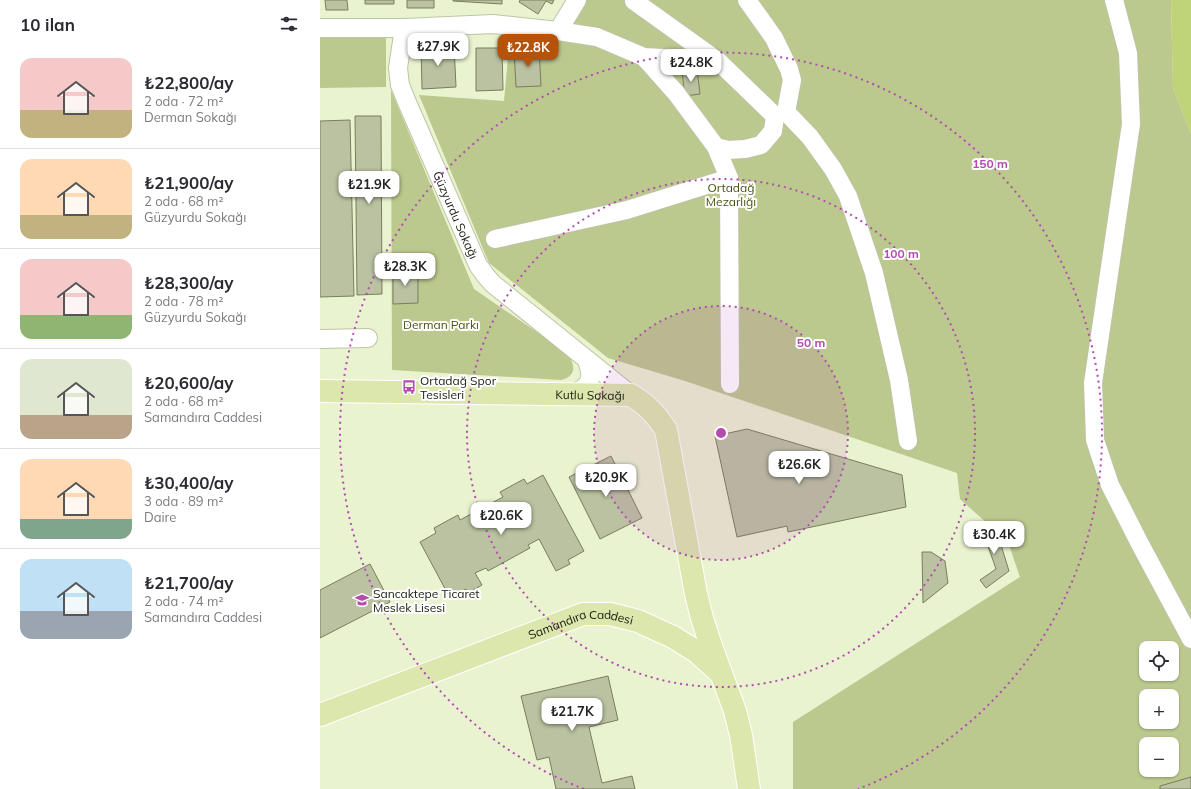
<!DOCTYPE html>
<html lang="tr">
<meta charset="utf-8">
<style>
:root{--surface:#fff;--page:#f7f7f7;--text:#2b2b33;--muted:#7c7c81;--line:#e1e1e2;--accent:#b45309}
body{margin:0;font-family:Mulish,sans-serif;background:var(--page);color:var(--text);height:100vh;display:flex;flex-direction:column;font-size:15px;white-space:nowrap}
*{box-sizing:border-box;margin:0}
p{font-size:13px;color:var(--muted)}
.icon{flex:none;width:22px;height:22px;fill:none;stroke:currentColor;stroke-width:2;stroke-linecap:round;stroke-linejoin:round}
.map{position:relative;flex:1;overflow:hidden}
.panel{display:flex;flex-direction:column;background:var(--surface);width:320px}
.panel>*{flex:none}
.tools{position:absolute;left:819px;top:641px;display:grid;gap:8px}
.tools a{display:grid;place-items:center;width:40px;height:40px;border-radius:8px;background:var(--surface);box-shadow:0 1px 3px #0004;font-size:20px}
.price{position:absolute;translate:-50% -34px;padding:0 9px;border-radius:8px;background:#fff;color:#222;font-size:13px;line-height:26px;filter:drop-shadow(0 1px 2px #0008)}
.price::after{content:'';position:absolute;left:50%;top:24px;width:12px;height:9px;margin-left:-6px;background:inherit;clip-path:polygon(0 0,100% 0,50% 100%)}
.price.on{background:var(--accent);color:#fff}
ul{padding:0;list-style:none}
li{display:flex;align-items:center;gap:12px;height:100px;padding:0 20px}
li+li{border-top:1px solid var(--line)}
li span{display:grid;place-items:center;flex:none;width:112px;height:80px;border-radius:12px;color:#555}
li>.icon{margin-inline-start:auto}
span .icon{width:48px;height:48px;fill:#fffc;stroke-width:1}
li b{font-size:17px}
h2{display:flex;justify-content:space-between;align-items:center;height:48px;padding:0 20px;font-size:17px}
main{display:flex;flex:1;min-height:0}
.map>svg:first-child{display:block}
</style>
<main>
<section class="panel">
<h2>10 ilan<svg class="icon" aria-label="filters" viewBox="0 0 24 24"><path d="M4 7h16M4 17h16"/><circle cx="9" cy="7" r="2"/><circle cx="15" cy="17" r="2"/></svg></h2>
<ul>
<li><span style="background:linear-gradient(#f6c9c9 65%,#c2b280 0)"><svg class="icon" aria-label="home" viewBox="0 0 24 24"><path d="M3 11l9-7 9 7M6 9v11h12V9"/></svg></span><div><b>₺22,800/ay</b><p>2 oda · 72 m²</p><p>Derman Sokağı</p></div></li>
<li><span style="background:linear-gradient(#ffd9b3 70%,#c2b280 0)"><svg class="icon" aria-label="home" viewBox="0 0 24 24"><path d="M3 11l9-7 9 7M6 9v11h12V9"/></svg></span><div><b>₺21,900/ay</b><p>2 oda · 68 m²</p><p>Güzyurdu Sokağı</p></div></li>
<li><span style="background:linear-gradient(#f6c9c9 70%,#8fb573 0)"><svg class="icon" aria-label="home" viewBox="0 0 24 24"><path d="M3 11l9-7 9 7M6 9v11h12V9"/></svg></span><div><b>₺28,300/ay</b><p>2 oda · 78 m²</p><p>Güzyurdu Sokağı</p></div></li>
<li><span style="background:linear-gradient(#dfe7d0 70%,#b9a48a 0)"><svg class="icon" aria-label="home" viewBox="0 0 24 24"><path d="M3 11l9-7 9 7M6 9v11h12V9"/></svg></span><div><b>₺20,600/ay</b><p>2 oda · 68 m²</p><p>Samandıra Caddesi</p></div></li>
<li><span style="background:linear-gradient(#ffd9b3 75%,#7fa58c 0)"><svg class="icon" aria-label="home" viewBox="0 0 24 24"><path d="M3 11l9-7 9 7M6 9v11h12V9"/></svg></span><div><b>₺30,400/ay</b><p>3 oda · 89 m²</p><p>Daire</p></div></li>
<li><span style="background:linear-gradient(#bfe0f5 65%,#9aa5b1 0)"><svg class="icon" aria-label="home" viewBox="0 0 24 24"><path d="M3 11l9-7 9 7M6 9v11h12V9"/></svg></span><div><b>₺21,700/ay</b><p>2 oda · 74 m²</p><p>Samandıra Caddesi</p></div></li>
</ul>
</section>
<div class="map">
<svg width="871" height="789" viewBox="0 0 871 789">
<rect width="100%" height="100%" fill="#eaf3d0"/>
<!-- green -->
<path fill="#bbc88e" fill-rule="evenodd" d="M262 0H851L853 88 871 134V789H473V722L700 577 688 542 640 499 637 473 365 381 288 358 169 263 99 95 184 101 190 36 245 26ZM826 648H852V674H826ZM826 696H852V722H826ZM826 744H852V770H826Z
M0 32H66V87L0 88Z
M71 90 154 289 246 352C255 363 258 376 241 380L72 370Z"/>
<!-- water -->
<path fill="#bfd378" d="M851 0H871V134L853 88Z"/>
<!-- building -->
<path fill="#bac2a1" stroke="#777e5f" d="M5 0H27L28 10H6Z
M45 0H74V4H45Z
M87 0H114V8H87Z
M133 0H182V4L133 1Z
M200 0H234L232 4 226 1 218 14 199 2Z
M134 45 136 87 102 89 101 47Z
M156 48H182L183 90 156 91Z
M219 48 221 86 196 87 194 50Z
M377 69 380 94 365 96 362 72Z
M35 116H61L62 294 37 295Z
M30 120 34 296 0 297V121Z
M73 271H98V303L73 304Z
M427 429 582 475 586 507 468 532 467 526 417 537 395 436Z
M291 456 322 518 280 539 249 477Z
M223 475 264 551 248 560 250 564 236 571 219 539 208 545 210 548 168 571 166 568 155 573 162 585 148 593 146 589 130 598 100 542 116 533 114 528 138 515 140 520 183 497 180 492 204 479 207 484Z
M674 522 689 571 666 588 660 580 676 569 661 526Z
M602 552H611L625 561 628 583 603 603Z
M50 564 70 602 0 638V590Z
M288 676 298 720 269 727 282 783 312 776 315 789H236L229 757 217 760 201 696Z
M871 777V789H840V786Z"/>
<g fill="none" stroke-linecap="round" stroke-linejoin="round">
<defs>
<g id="minor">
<path d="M427 0 454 38 469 69 472 80 466 112"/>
<path d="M794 0 808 53 811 124 773 383 775 440 790 485 820 544 871 639"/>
<path d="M314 1 398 61"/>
<path d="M0 28H84L173 24 238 31 277 37 324 57 356 93 396 147 408 150 425 149 441 145 453 131 455 116 398 61 324 57"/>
<path id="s1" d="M84 28 78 68 80 85 86 100 158 265 165 275 173 284 311 395"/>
<path d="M238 31 257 0"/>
<path d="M466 112 490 137 513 169 528 196 554 273 579 380 588 441"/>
<path d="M396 147 409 178 410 384"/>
<path d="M175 239 307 210 409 178"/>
<path d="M0 339 48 338"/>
<path d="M254 394C272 384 273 379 267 360"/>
</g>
<g id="major">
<path id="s2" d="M0 391 311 395C328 406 335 413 346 430L376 594 382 618 391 646 415 711 421 735 429 789"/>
<path id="s3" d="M0 715 263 614H290L318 621 353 637 377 652 398 671"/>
</g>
</defs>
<!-- minor casing -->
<use href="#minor" stroke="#bdc5a4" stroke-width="20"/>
<!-- major casing -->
<use href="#major" stroke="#fff" stroke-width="24"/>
<!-- minor -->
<use href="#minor" stroke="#fff" stroke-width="18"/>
<!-- major -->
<use href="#major" stroke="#dbe7ad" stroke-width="22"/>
</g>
<!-- distance rings -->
<circle cx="401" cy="433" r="127" fill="#b44cb0" fill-opacity=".12"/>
<g fill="none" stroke="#b44cb0" stroke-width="2" stroke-dasharray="2 4">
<circle cx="401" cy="433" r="127"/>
<circle cx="401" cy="433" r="254"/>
<path d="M264 789A381 381 0 1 1 538 789"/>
</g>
<!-- icons -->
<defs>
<symbol id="bus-bare" viewBox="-9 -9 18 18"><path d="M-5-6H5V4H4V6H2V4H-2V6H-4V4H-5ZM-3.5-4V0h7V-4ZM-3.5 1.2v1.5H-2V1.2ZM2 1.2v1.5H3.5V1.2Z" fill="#b44cb0" stroke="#fff" stroke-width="2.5" paint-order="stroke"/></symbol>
<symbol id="school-bare" viewBox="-9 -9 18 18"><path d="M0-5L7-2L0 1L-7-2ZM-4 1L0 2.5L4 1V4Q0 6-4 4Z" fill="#b44cb0" stroke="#fff" stroke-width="2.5" paint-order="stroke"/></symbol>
</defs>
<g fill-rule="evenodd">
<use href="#bus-bare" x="79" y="377" width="20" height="20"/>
<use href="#school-bare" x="32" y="590" width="20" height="20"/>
</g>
<g text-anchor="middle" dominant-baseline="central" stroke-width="4" stroke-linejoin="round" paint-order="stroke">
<!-- park labels -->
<g font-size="12" fill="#485310" stroke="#fff">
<text x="411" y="187">Ortadağ<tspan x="411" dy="14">Mezarlığı</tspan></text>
<text x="121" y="324">Derman Parkı</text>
</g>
<!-- street labels -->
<g font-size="12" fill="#202316" stroke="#fff">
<text stroke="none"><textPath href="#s1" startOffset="199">Güzyurdu Sokağı</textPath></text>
<text stroke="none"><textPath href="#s2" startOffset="270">Kutlu Sokağı</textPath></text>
<text stroke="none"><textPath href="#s3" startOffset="278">Samandıra Caddesi</textPath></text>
</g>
<!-- poi labels -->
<g font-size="12" fill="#202316" stroke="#fff" text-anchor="start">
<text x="100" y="380">Ortadağ Spor<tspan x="100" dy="14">Tesisleri</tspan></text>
<text x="53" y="593">Sancaktepe Ticaret<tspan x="53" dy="14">Meslek Lisesi</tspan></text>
</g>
</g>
<circle cx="401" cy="433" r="6" fill="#b44cb0" stroke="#fff" stroke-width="2"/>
<g font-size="12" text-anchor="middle" font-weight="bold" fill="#b44cb0" stroke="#fff" stroke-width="4" stroke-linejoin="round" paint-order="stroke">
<text x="670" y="168">150 m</text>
<text x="581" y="258">100 m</text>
<text x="491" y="347">50 m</text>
</g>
</svg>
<div class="tools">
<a><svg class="icon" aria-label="locate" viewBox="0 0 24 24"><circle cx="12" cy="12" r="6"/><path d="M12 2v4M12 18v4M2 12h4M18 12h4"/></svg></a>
<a>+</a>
<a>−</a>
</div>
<b class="price" style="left:118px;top:67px">₺27.9K</b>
<b class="price on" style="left:208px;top:68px">₺22.8K</b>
<b class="price" style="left:371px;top:83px">₺24.8K</b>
<b class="price" style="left:49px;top:205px">₺21.9K</b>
<b class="price" style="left:85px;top:287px">₺28.3K</b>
<b class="price" style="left:479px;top:485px">₺26.6K</b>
<b class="price" style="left:286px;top:498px">₺20.9K</b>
<b class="price" style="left:181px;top:536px">₺20.6K</b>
<b class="price" style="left:674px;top:555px">₺30.4K</b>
<b class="price" style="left:252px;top:732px">₺21.7K</b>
</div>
</main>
